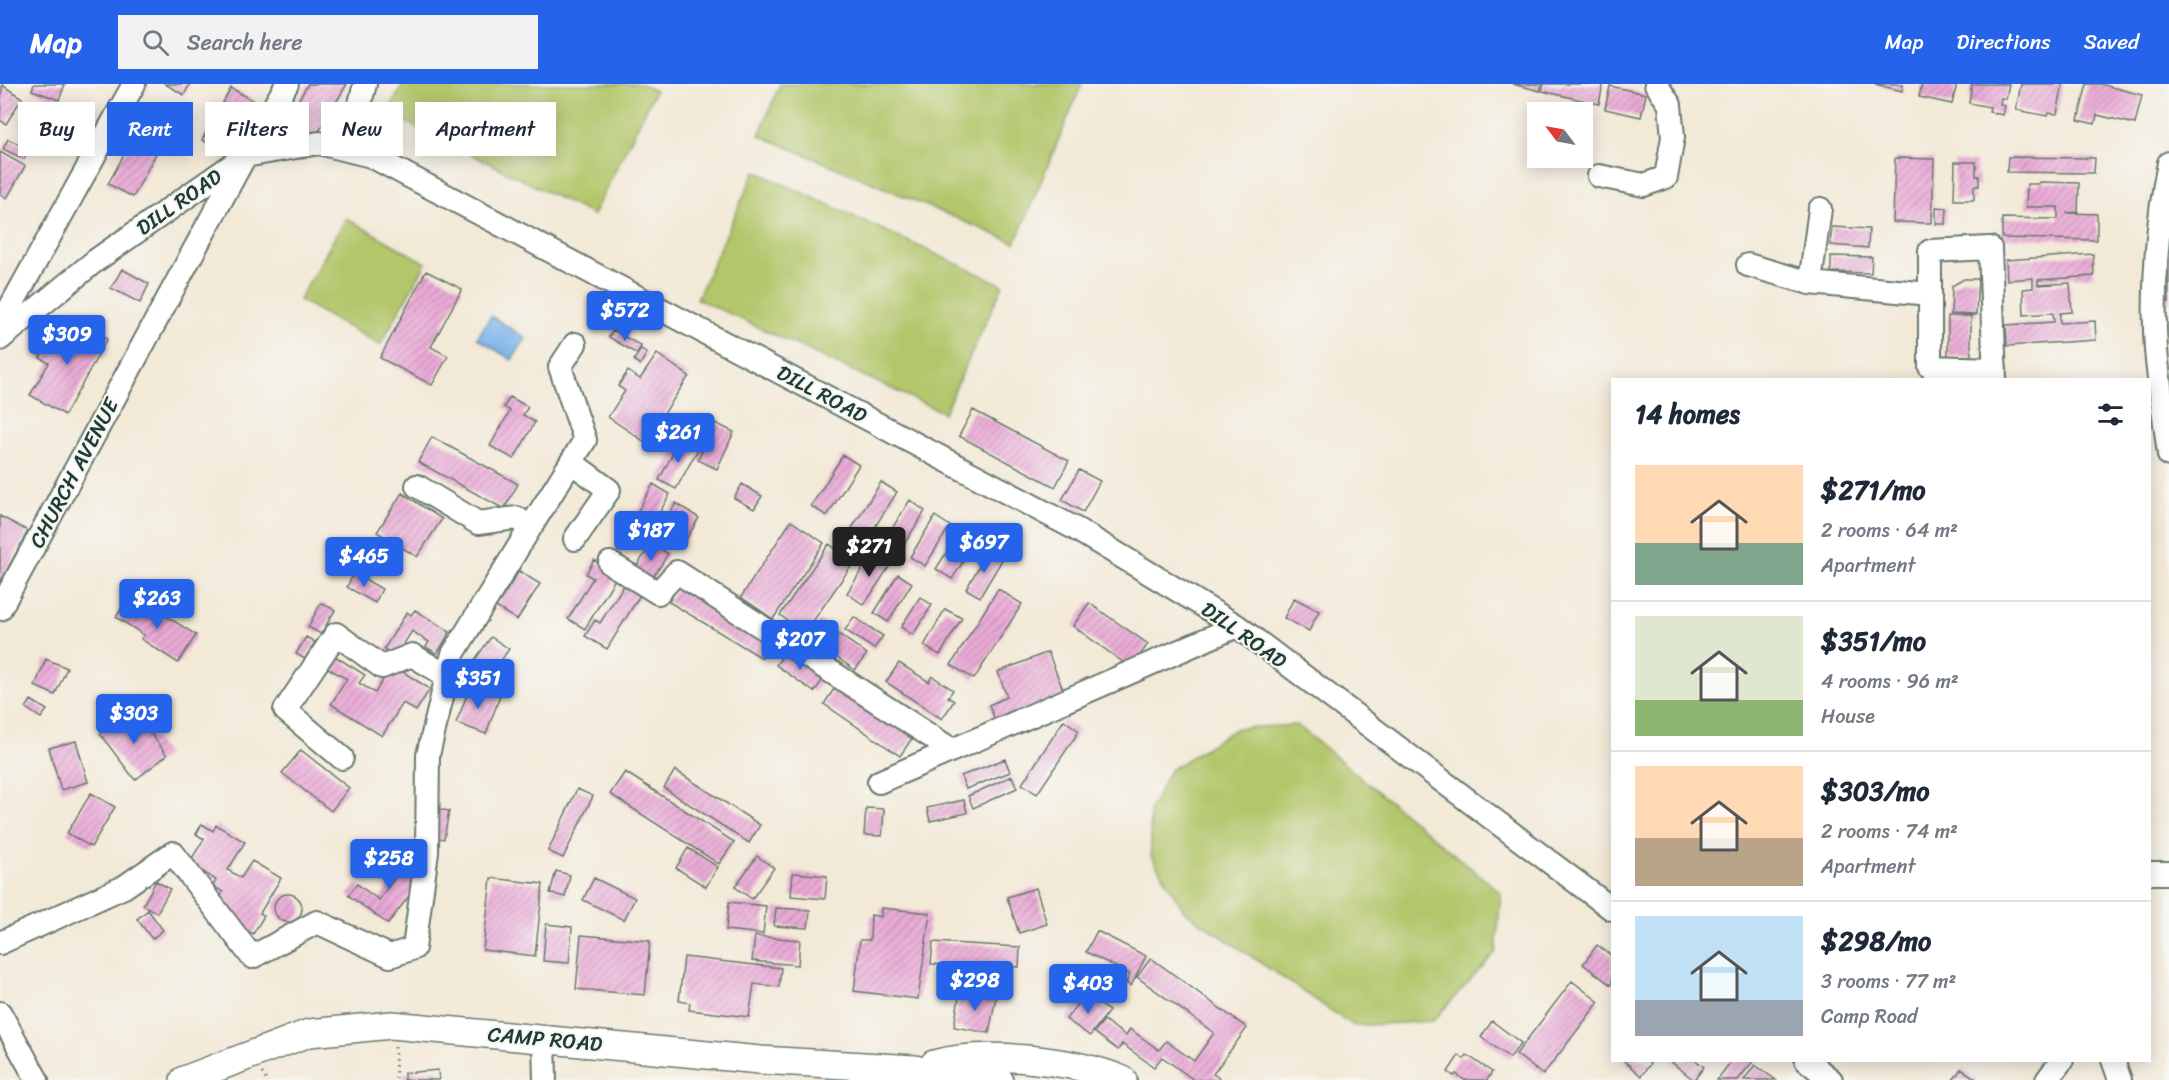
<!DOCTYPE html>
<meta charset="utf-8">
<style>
:root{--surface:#fff;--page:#f2f2f3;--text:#1f2937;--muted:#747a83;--line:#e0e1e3;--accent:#2563eb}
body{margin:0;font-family:Sriracha,sans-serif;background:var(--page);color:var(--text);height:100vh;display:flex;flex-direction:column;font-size:22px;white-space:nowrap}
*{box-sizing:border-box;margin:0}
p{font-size:20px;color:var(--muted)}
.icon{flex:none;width:33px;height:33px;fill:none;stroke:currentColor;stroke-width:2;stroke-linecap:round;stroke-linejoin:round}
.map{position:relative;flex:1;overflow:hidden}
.sheet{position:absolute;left:1611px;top:294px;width:540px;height:684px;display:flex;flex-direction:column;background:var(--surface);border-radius:0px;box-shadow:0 3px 15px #0003}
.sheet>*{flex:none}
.top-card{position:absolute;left:18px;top:18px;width:570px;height:54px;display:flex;gap:12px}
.needle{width:39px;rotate:302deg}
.buttons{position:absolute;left:1527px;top:18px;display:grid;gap:12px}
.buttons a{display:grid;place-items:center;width:66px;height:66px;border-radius:0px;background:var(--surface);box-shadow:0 3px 15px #0003;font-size:30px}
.price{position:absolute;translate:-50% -51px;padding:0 14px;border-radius:6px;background:var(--accent);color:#fff;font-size:20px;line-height:39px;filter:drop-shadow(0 2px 3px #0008)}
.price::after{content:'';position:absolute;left:50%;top:36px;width:18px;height:14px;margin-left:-9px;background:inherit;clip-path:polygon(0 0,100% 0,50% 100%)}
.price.selected{background:#222;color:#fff}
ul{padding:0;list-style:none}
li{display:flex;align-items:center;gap:18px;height:150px;padding:0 24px}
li+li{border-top:2px solid var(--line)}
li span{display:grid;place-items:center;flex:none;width:168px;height:120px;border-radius:0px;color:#555}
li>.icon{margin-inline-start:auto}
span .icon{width:72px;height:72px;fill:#fffc;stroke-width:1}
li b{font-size:26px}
h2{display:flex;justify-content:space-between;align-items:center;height:72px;padding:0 24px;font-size:26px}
.chip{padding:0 21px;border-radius:0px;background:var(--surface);box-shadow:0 3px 15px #0003;font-size:21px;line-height:54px}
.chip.selected{background:var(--accent);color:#fff}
header{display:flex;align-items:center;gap:36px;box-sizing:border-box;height:84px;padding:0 30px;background:var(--accent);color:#fff}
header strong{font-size:28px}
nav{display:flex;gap:33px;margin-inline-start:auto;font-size:21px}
.search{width:420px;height:54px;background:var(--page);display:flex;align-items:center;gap:15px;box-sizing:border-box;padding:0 21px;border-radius:0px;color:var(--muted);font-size:22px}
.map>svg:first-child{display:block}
</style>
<header>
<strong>Map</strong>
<div class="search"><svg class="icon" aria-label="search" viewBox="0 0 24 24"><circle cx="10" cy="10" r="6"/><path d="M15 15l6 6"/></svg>Search here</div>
<nav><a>Map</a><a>Directions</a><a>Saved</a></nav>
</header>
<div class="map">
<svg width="2169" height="996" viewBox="0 0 2169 996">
<defs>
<pattern id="building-hatch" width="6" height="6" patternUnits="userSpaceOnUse" patternTransform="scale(1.5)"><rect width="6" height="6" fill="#ebaad7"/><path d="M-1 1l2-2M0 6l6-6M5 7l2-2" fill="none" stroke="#be8caf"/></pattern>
</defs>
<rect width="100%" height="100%" fill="#f6f6f2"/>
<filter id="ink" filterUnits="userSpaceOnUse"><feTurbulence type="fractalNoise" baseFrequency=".0167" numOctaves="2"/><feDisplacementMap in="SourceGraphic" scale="12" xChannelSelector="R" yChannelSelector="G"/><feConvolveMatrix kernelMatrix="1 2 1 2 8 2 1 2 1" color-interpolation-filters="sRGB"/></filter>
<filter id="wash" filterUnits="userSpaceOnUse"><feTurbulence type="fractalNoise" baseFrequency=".008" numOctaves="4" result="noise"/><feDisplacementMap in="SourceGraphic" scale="24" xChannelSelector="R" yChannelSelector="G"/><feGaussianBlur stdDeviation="1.35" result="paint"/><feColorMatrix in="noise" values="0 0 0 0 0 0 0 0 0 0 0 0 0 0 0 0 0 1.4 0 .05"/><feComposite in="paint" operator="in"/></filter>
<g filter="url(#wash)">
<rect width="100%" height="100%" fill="#f3e9d7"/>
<!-- grass -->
<path fill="#b3c66a" stroke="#69824f" stroke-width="1.5" d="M403 0H642L655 7 593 131 388 29Z
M780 0H1082L1015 159 759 51Z
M755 87 1003 201 944 329 697 215Z
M346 134 426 179 380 261 299 216Z
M1297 641 1501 809 1496 868 1433 937 1354 942 1184 827 1151 772 1150 726 1170 686 1237 644Z"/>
<!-- water -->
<path fill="#77b1e8" stroke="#4b778e" stroke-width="1.5" d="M491 232 526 254 512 276 477 254Z"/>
<g id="blocks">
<!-- building -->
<path fill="url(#building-hatch)" d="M34 0H65L59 16 32 6Z
M165 0H190L184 11Z
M308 0H347L315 54 286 37Z
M1513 0H1542L1540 7Z
M1544 0H1603L1599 20 1542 7Z
M1875 0H1903L1902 7Z
M1922 0H1957L1952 20 1919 13Z
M1972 0H2009L2006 15 2001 14 2000 21 2005 22 2003 31 1989 28 1990 23 1969 19Z
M2021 0H2063L2057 30 2048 29 2047 32 2016 26Z
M2087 0H2100L2142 11 2135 40 2097 31 2095 40 2078 36Z
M2 1 22 14 6 40 0 36Z
M1610 2 1646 10 1641 33 1605 25Z
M231 4 256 18 226 70 202 56Z
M29 18 46 28 41 37 24 27Z
M137 47 161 60 133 113 108 100Z
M8 55 29 65 24 75 3 65Z
M0 68 25 82 7 114 0 110Z
M2008 73 2095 74 2094 89 2007 88Z
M1895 74 1934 75 1932 139 1893 138Z
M1955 78H1976V92H1979V102H1974V116H1954Z
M2039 98 2079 99 2078 128 2066 129 2097 130V156L2002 154V134L2058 135V123H2026L2027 100H2039Z
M1936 123 1947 124 1946 140H1936Z
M2169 132V218L2160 214 2167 201 2157 192Z
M1832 143 1869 145 1868 164 1830 161Z
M2093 170 2094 192 2038 196V201L2070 199 2072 228 2060 229V239L2095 237 2096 256 2007 262 2006 241 2054 238 2053 229 2024 231 2023 205 2033 204V194L2007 196 2006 176Z
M1831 172 1872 173 1871 189 1831 188Z
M122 185 149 200 140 219 111 204Z
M426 187 462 205 431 263 448 272 432 301 380 274Z
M1964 195H1978L1976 231 1951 230 1952 202Z
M1948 232H1971V272H1948Z
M73 236 107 255 65 331 30 311 49 279 40 274 53 250 63 255Z
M613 246 641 262 637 270 609 253Z
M641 265 647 269 640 281 634 276Z
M657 270 689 292 645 358 608 333 625 307 618 302 628 287 640 295Z
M510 313 528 323 523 331 535 338 514 375 490 362 510 327 504 323Z
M973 326 1069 377 1055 403 959 352Z
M715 339 734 348 717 385 698 376Z
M432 353 518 400 504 425 418 378Z
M680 356 698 365 676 405 659 396Z
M843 371 859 381 827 432 811 422Z
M1079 386 1100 397 1083 428 1062 416Z
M881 398 897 408 868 454 852 444Z
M653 400 670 410 647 451 630 441Z
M742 400 762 412 754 425 734 414Z
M402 409 442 435 417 473 377 448Z
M910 416 925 427 900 467 884 457Z
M676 419 699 434 682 462 659 448Z
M0 432 28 447 0 499Z
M935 432 950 442 925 482 910 473Z
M791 437 824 459 773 535 741 513Z
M959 448 975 459 952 495 936 485Z
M652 459 668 470 651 497 634 486Z
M829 460 854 478 805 549 780 531Z
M988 467 1002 476 980 513 966 505Z
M873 468 891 480 864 521 847 509Z
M594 476 618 490 585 545 568 535 593 494 586 490Z
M519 487 540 500 517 536 496 523Z
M354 489 382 505 375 519 347 503Z
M898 490 912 499 888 538 874 529Z
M624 501 640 511 607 565 585 552 595 536 600 539Z
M678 502 772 559 762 574 669 518Z
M998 505 1022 520 974 595 951 581Z
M920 513 932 521 913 551 901 543Z
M129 514 155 530 157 526 196 551 178 579 141 555 144 551 116 533Z
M1294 514 1319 527 1309 547 1284 534Z
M321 519 335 526 321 550 308 543Z
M1089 519 1148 560 1131 584 1073 542Z
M945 525 962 534 940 571 924 562Z
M415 526 450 548 437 570 426 563 429 558 412 547 396 572 384 565 407 528 411 531Z
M854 533 883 552 874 565 845 546Z
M820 537 867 570 855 586 808 553Z
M306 553 315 558 305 575 296 570Z
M491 553 509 565 485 600 467 587Z
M786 566 825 593 814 608 776 581Z
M1048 568 1066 613 997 641 989 621 1007 613 998 588Z
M333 571 365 591 359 599 375 609 392 581 430 605 416 627 403 619 382 652 331 620 347 595 326 583Z
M46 575 67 584 55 611 35 602Z
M899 579 929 598 932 592 953 606 948 613 954 617 942 635 886 598Z
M471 601 500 612 486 650 456 639Z
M836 602 913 653 900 672 824 620Z
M31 616 47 626 41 634 26 624Z
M132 625 167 671 135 696 100 650Z
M1064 636 1079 647 1037 710 1022 700Z
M76 657 88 698 61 706 49 664Z
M301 666 349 704 331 727 282 689Z
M1005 675 1010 688 966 705 961 692Z
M675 686 760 741 749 759 664 704Z
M625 688 734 758 719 780 610 710Z
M1012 692 1017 704 973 724 968 712Z
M577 705 593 712 563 774 548 767Z
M91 709 115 723 91 763 67 749Z
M964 716 967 729 930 737 927 724Z
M432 724 449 727 444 755 427 752Z
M866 724 884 725 882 752 864 751Z
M202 740 213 747 216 741 245 758 228 786 241 794 252 777 281 794 260 829 264 832 253 850 226 834 217 819 223 808 213 802 216 796 189 779 204 755 196 750Z
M688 764 718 783 706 803 676 784Z
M385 765 423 793 388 840 348 811 357 800 379 816 398 789 378 775Z
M757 772 774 784 752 815 735 803Z
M556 787 570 791 565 813 550 809Z
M793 789 827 792 825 815 791 812Z
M491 794 543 800 535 872 483 866Z
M594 794 635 814 624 836 583 816Z
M156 797 170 805 157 829 143 821Z
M1036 804 1047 840 1019 849 1007 813Z
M274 824a14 14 0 1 1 28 0a14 14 0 1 1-28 0Z
M729 818 766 822 763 850 726 846Z
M776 824 810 826 808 844 774 842Z
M881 824 930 829 918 915 854 907 860 856H870L871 831 881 833Z
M148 826 163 846 152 855 137 835Z
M546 840 572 843 569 879 543 877Z
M1097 847 1146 872 1131 902 1126 899 1130 890 1086 868Z
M581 851 650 857 645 911 576 905Z
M755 852 800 856 798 881 752 877Z
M933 858 1020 863 1019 883 979 881V895L965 894 966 882 931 880Z
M1597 861 1612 872V898L1611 901 1583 880Z
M684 873 781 884 779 903 754 900 749 933 689 926 690 919 679 917Z
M1151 874 1247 944 1213 990 1219 994 1217 996H1194L1162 973 1154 983 1122 960 1118 966 1094 948 1104 936 1126 952 1130 945 1159 966 1166 957 1194 977 1214 949 1137 893Z
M1572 897 1599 918 1543 991 1516 970Z
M960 907 996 913 989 949 954 943Z
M1085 910 1109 927 1090 952 1066 935Z
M1492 937 1521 959 1510 974 1481 953Z
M1459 971 1464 975 1467 971 1492 988 1487 996H1464L1456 990 1454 992 1448 988Z
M1623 976H1646L1650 980 1641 992Z
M1669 976H1695L1704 983 1694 996Z
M1732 976H1754L1738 996H1717Z
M1755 981 1776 996H1744Z
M1961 985 1978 996H1953Z
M438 986 439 996H404V989Z"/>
</g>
</g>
<g filter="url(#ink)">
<use href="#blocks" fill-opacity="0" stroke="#69796d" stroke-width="1.5"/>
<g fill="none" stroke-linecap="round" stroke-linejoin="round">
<defs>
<path id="minor" d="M348 66 365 0
M2169 79C2157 137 2152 207 2156 266 2159 301 2165 336 2169 371
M1599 92 1644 101 1666 93 1673 53 1670 21 1656 0
M1820 125 1810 199 1930 210
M1748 181 1810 199
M0 242 134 0
M0 255 95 177 245 72 319 59 371 72 1076 445 1237 542 1612 825
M1995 285 1930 283V167L1990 164 1995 296
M571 378 609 406 575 455
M417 402 478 439 517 434 530 444 453 570 447 592
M530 444 585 356 560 283 575 260
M610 479 658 509 677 488 952 666
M0 525 245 72 287 0
M879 698 1237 542
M2150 789H2169
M0 859 124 803 173 769 252 873 317 838 390 872 414 864 427 768 428 671 447 592 412 571 382 583 336 550 285 626 342 674
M0 929 37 996
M544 955 545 996
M1806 976 1831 996
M2113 976 2120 996
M2047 996 2062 976"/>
<path id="major" d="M934 980C985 966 1075 976 1123 996
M184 996 309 949 392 941 760 976 915 985 948 993 999 996"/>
</defs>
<!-- minor casing -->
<use href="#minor" stroke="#69796d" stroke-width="26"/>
<!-- major casing -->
<use href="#major" stroke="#69796d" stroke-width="30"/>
<!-- path -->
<path stroke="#69796d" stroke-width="3" stroke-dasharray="1.5 4.5" stroke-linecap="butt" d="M395 963 396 996
M262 989 266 996"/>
<!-- minor -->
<use href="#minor" stroke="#fff" stroke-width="22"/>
<!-- major -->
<use href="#major" stroke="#fff" stroke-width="27"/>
</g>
</g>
<g text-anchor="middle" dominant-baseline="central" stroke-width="4.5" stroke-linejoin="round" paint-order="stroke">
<!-- street labels -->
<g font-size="21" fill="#1f3d34" stroke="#f6f6f2">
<text transform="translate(179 118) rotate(-35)">DILL ROAD</text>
<text transform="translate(822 310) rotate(28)">DILL ROAD</text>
<text transform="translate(74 389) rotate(-62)">CHURCH AVENUE</text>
<text transform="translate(1244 551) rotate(35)">DILL ROAD</text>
<text transform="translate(545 955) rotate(5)">CAMP ROAD</text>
</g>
</g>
</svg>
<div class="buttons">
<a><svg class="needle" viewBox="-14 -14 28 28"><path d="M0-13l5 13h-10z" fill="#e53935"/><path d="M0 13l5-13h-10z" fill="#747a83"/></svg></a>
</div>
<b class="price" style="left:625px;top:258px">$572</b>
<b class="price" style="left:67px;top:282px">$309</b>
<b class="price" style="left:678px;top:380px">$261</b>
<b class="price" style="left:651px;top:478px">$187</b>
<b class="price" style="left:984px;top:490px">$697</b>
<b class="price selected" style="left:869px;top:494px">$271</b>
<b class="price" style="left:364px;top:504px">$465</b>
<b class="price" style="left:157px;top:546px">$263</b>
<b class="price" style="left:800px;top:587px">$207</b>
<b class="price" style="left:478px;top:626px">$351</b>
<b class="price" style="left:134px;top:661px">$303</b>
<b class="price" style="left:389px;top:806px">$258</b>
<b class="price" style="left:975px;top:928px">$298</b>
<b class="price" style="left:1088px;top:931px">$403</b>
<div class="top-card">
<a class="chip">Buy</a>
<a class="chip selected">Rent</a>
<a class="chip">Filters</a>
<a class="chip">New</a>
<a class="chip">Apartment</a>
</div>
<section class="sheet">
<h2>14 homes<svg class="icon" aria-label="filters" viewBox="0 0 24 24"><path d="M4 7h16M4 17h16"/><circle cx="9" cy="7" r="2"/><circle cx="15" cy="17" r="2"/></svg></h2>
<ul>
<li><span style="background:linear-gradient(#ffd9b3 65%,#7fa58c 0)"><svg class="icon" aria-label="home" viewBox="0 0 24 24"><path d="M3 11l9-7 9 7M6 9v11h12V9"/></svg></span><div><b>$271/mo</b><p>2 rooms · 64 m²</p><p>Apartment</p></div></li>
<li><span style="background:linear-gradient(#dfe7d0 70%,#8fb573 0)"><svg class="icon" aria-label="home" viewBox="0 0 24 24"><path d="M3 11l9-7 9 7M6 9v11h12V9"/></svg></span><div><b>$351/mo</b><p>4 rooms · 96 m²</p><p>House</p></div></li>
<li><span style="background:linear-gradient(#ffd9b3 60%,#b9a48a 0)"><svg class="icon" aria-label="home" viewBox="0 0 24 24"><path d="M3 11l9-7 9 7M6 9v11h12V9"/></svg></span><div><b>$303/mo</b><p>2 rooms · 74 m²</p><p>Apartment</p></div></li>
<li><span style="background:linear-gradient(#bfe0f5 70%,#9aa5b1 0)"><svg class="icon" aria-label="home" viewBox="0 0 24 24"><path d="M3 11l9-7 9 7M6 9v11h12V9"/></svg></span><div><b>$298/mo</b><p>3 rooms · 77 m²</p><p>Camp Road</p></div></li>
</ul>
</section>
</div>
